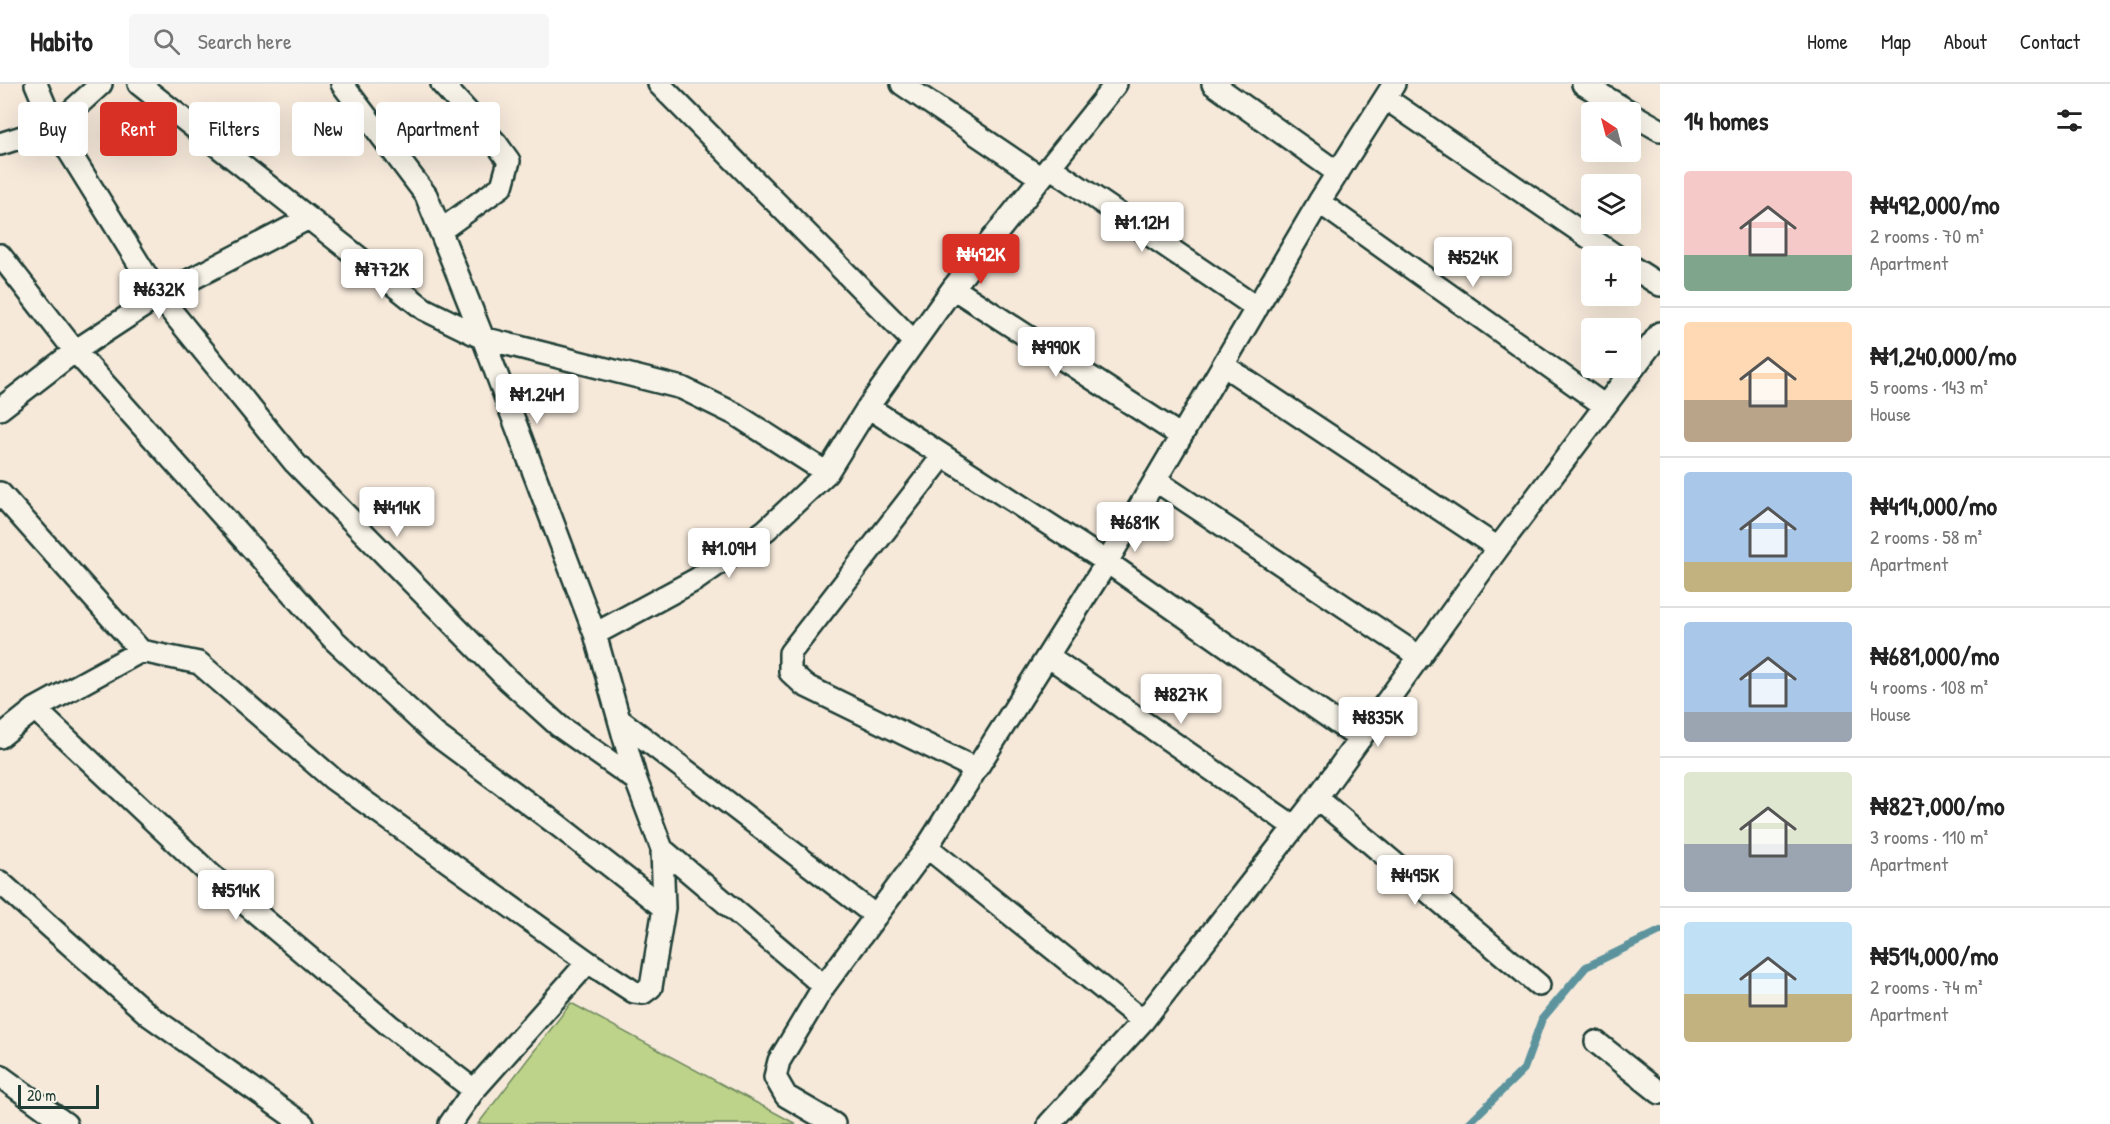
<!DOCTYPE html>
<meta charset="utf-8">
<style>
:root{--surface:#fff;--page:#f6f6f6;--text:#222;--muted:#767676;--line:#e0e0e0;--accent:#d93025}
body{margin:0;font-family:"Patrick Hand",sans-serif;background:var(--page);color:var(--text);height:100vh;display:flex;flex-direction:column;font-size:22px;white-space:nowrap}
*{box-sizing:border-box;margin:0}
p{font-size:20px;color:var(--muted)}
.icon{flex:none;width:33px;height:33px;fill:none;stroke:currentColor;stroke-width:2;stroke-linecap:round;stroke-linejoin:round}
.map{position:relative;flex:1;overflow:hidden}
.side{display:flex;flex-direction:column;background:var(--surface);width:450px}
.side>*{flex:none}
.top-card{position:absolute;left:18px;top:18px;width:570px;height:54px;display:flex;gap:12px}
.needle{width:39px;rotate:324deg}
.fabs{position:absolute;left:1581px;top:18px;display:grid;gap:12px}
.fabs a{display:grid;place-items:center;width:60px;height:60px;border-radius:6px;background:var(--surface);box-shadow:0 6px 24px #0002;font-size:30px}
.scale{position:absolute;left:18px;bottom:15px;width:81px;box-sizing:border-box;padding-left:6px;border:3px solid #1f3d34;border-top:0;font-size:16px;line-height:21px;white-space:nowrap;color:#1f3d34;-webkit-text-stroke:4px #f7f3e8;paint-order:stroke}
.price{position:absolute;translate:-50% -51px;padding:0 14px;border-radius:6px;background:#fff;color:#222;font-size:20px;line-height:39px;filter:drop-shadow(0 2px 3px #0008)}
.price::after{content:'';position:absolute;left:50%;top:36px;width:18px;height:14px;margin-left:-9px;background:inherit;clip-path:polygon(0 0,100% 0,50% 100%)}
.price.current{background:var(--accent);color:#fff}
ul{padding:0;list-style:none}
li{display:flex;align-items:center;gap:18px;height:150px;padding:0 24px}
li+li{border-top:2px solid var(--line)}
li span{display:grid;place-items:center;flex:none;width:168px;height:120px;border-radius:6px;color:#555}
li>.icon{margin-inline-start:auto}
span .icon{width:72px;height:72px;fill:#fffc;stroke-width:1}
li b{font-size:26px}
h2{display:flex;justify-content:space-between;align-items:center;height:72px;padding:0 24px;font-size:26px}
.tag{padding:0 21px;border-radius:6px;background:var(--surface);box-shadow:0 6px 24px #0002;font-size:21px;line-height:54px}
.tag.current{background:var(--accent);color:#fff}
header{display:flex;align-items:center;gap:36px;box-sizing:border-box;height:84px;padding:0 30px;background:var(--surface);border-bottom:2px solid var(--line)}
header strong{font-size:28px}
nav{display:flex;gap:33px;margin-inline-start:auto;font-size:21px}
.search{width:420px;height:54px;background:var(--page);display:flex;align-items:center;gap:15px;box-sizing:border-box;padding:0 21px;border-radius:6px;color:var(--muted);font-size:22px}
main{display:flex;flex:1;min-height:0}
.map>svg:first-child{display:block}
</style>
<header>
<strong>Habito</strong>
<div class="search"><svg class="icon" aria-label="search" viewBox="0 0 24 24"><circle cx="10" cy="10" r="6"/><path d="M15 15l6 6"/></svg>Search here</div>
<nav><a>Home</a><a>Map</a><a>About</a><a>Contact</a></nav>
</header>
<main>
<div class="map">
<svg width="1660" height="1040" viewBox="0 0 1660 1040">
<rect width="100%" height="100%" fill="#f6e9da"/>
<filter id="ink" filterUnits="userSpaceOnUse"><feTurbulence type="fractalNoise" baseFrequency=".0167" numOctaves="2"/><feDisplacementMap in="SourceGraphic" scale="12" xChannelSelector="R" yChannelSelector="G"/><feConvolveMatrix kernelMatrix="1 2 1 2 8 2 1 2 1" color-interpolation-filters="sRGB"/></filter>
<g filter="url(#ink)">
<!-- green -->
<path fill="#bdd389" stroke="#6e885e" stroke-width="1.5" d="M571 919 796 1040H478Z"/>
<g fill="none" stroke-linecap="round" stroke-linejoin="round">
<!-- stream -->
<path stroke="#5b939d" stroke-width="8" d="M1468 1040 1524 985 1542 935 1586 883 1660 847"/>
<defs>
<path id="street" d="M36 0 54 43 159 212 295 379 507 595 559 642 636 696
M139 0 424 225 483 254 682 304 735 330 827 389
M659 0 914 258
M902 0 1041 94
M1213 0 1338 89
M1583 0 1630 28
M1385 14 1616 172
M1630 29 1660 46
M0 60 54 43 101 0
M1050 83 1257 224
M1319 118 1605 322
M440 147 502 102 509 77 496 59 442 0
M0 171 75 267 334 556 435 650 559 742 664 824
M1630 182 1660 201
M953 204 1181 352
M1223 281 1498 464
M868 323 1107 478 1360 655
M0 325 75 267 159 212 309 134
M943 372 790 569V588L804 601 976 685
M1155 396 1420 573
M0 409 141 567 199 579 333 695 588 878 634 908 643 909 651 903 664 824 662 765 636 696 595 550 483 254 426 111 342 0
M595 550 697 495 766 446 827 389 868 323 953 204 1116 0
M1048 572 1293 742
M35 625 210 790 389 941 474 1006
M620 636 876 832
M0 653 35 625 141 567
M1317 714 1539 901
M927 763 1143 937
M662 765 824 902
M0 798 150 932 303 1040
M1596 958 1660 1009
M0 992 66 1040
M450 1040 474 1006 588 878
M834 1040 786 1012 775 993 779 977 824 902 927 763 1107 478 1319 118 1394 0
M1049 1040 1143 937 1317 714 1498 464 1660 249"/>
</defs>
<!-- street casing -->
<use href="#street" stroke="#1f3d34" stroke-width="26"/>
<!-- street -->
<use href="#street" stroke="#f7f3e8" stroke-width="21"/>
</g>
</g>
</svg>
<div class="fabs">
<a><svg class="needle" viewBox="-14 -14 28 28"><path d="M0-13l5 13h-10z" fill="#e53935"/><path d="M0 13l5-13h-10z" fill="#767676"/></svg></a>
<a><svg class="icon" aria-label="layers" viewBox="0 0 24 24"><path d="M12 4l9 5-9 5-9-5zM3 14l9 5 9-5"/></svg></a>
<a>+</a>
<a>−</a>
</div>
<div class="scale">20 m</div>
<b class="price" style="left:1142px;top:169px">₦1.12M</b>
<b class="price current" style="left:981px;top:201px">₦492K</b>
<b class="price" style="left:1473px;top:204px">₦524K</b>
<b class="price" style="left:382px;top:216px">₦772K</b>
<b class="price" style="left:159px;top:236px">₦632K</b>
<b class="price" style="left:1056px;top:294px">₦990K</b>
<b class="price" style="left:537px;top:341px">₦1.24M</b>
<b class="price" style="left:397px;top:454px">₦414K</b>
<b class="price" style="left:1135px;top:469px">₦681K</b>
<b class="price" style="left:729px;top:495px">₦1.09M</b>
<b class="price" style="left:1181px;top:641px">₦827K</b>
<b class="price" style="left:1378px;top:664px">₦835K</b>
<b class="price" style="left:1415px;top:822px">₦495K</b>
<b class="price" style="left:236px;top:837px">₦514K</b>
<div class="top-card">
<a class="tag">Buy</a>
<a class="tag current">Rent</a>
<a class="tag">Filters</a>
<a class="tag">New</a>
<a class="tag">Apartment</a>
</div>
</div>
<section class="side">
<h2>14 homes<svg class="icon" aria-label="filters" viewBox="0 0 24 24"><path d="M4 7h16M4 17h16"/><circle cx="9" cy="7" r="2"/><circle cx="15" cy="17" r="2"/></svg></h2>
<ul>
<li><span style="background:linear-gradient(#f6c9c9 70%,#7fa58c 0)"><svg class="icon" aria-label="home" viewBox="0 0 24 24"><path d="M3 11l9-7 9 7M6 9v11h12V9"/></svg></span><div><b>₦492,000/mo</b><p>2 rooms · 70 m²</p><p>Apartment</p></div></li>
<li><span style="background:linear-gradient(#ffd9b3 65%,#b9a48a 0)"><svg class="icon" aria-label="home" viewBox="0 0 24 24"><path d="M3 11l9-7 9 7M6 9v11h12V9"/></svg></span><div><b>₦1,240,000/mo</b><p>5 rooms · 143 m²</p><p>House</p></div></li>
<li><span style="background:linear-gradient(#a9c7e8 75%,#c2b280 0)"><svg class="icon" aria-label="home" viewBox="0 0 24 24"><path d="M3 11l9-7 9 7M6 9v11h12V9"/></svg></span><div><b>₦414,000/mo</b><p>2 rooms · 58 m²</p><p>Apartment</p></div></li>
<li><span style="background:linear-gradient(#a9c7e8 75%,#9aa5b1 0)"><svg class="icon" aria-label="home" viewBox="0 0 24 24"><path d="M3 11l9-7 9 7M6 9v11h12V9"/></svg></span><div><b>₦681,000/mo</b><p>4 rooms · 108 m²</p><p>House</p></div></li>
<li><span style="background:linear-gradient(#dfe7d0 60%,#9aa5b1 0)"><svg class="icon" aria-label="home" viewBox="0 0 24 24"><path d="M3 11l9-7 9 7M6 9v11h12V9"/></svg></span><div><b>₦827,000/mo</b><p>3 rooms · 110 m²</p><p>Apartment</p></div></li>
<li><span style="background:linear-gradient(#bfe0f5 60%,#c2b280 0)"><svg class="icon" aria-label="home" viewBox="0 0 24 24"><path d="M3 11l9-7 9 7M6 9v11h12V9"/></svg></span><div><b>₦514,000/mo</b><p>2 rooms · 74 m²</p><p>Apartment</p></div></li>
</ul>
</section>
</main>
